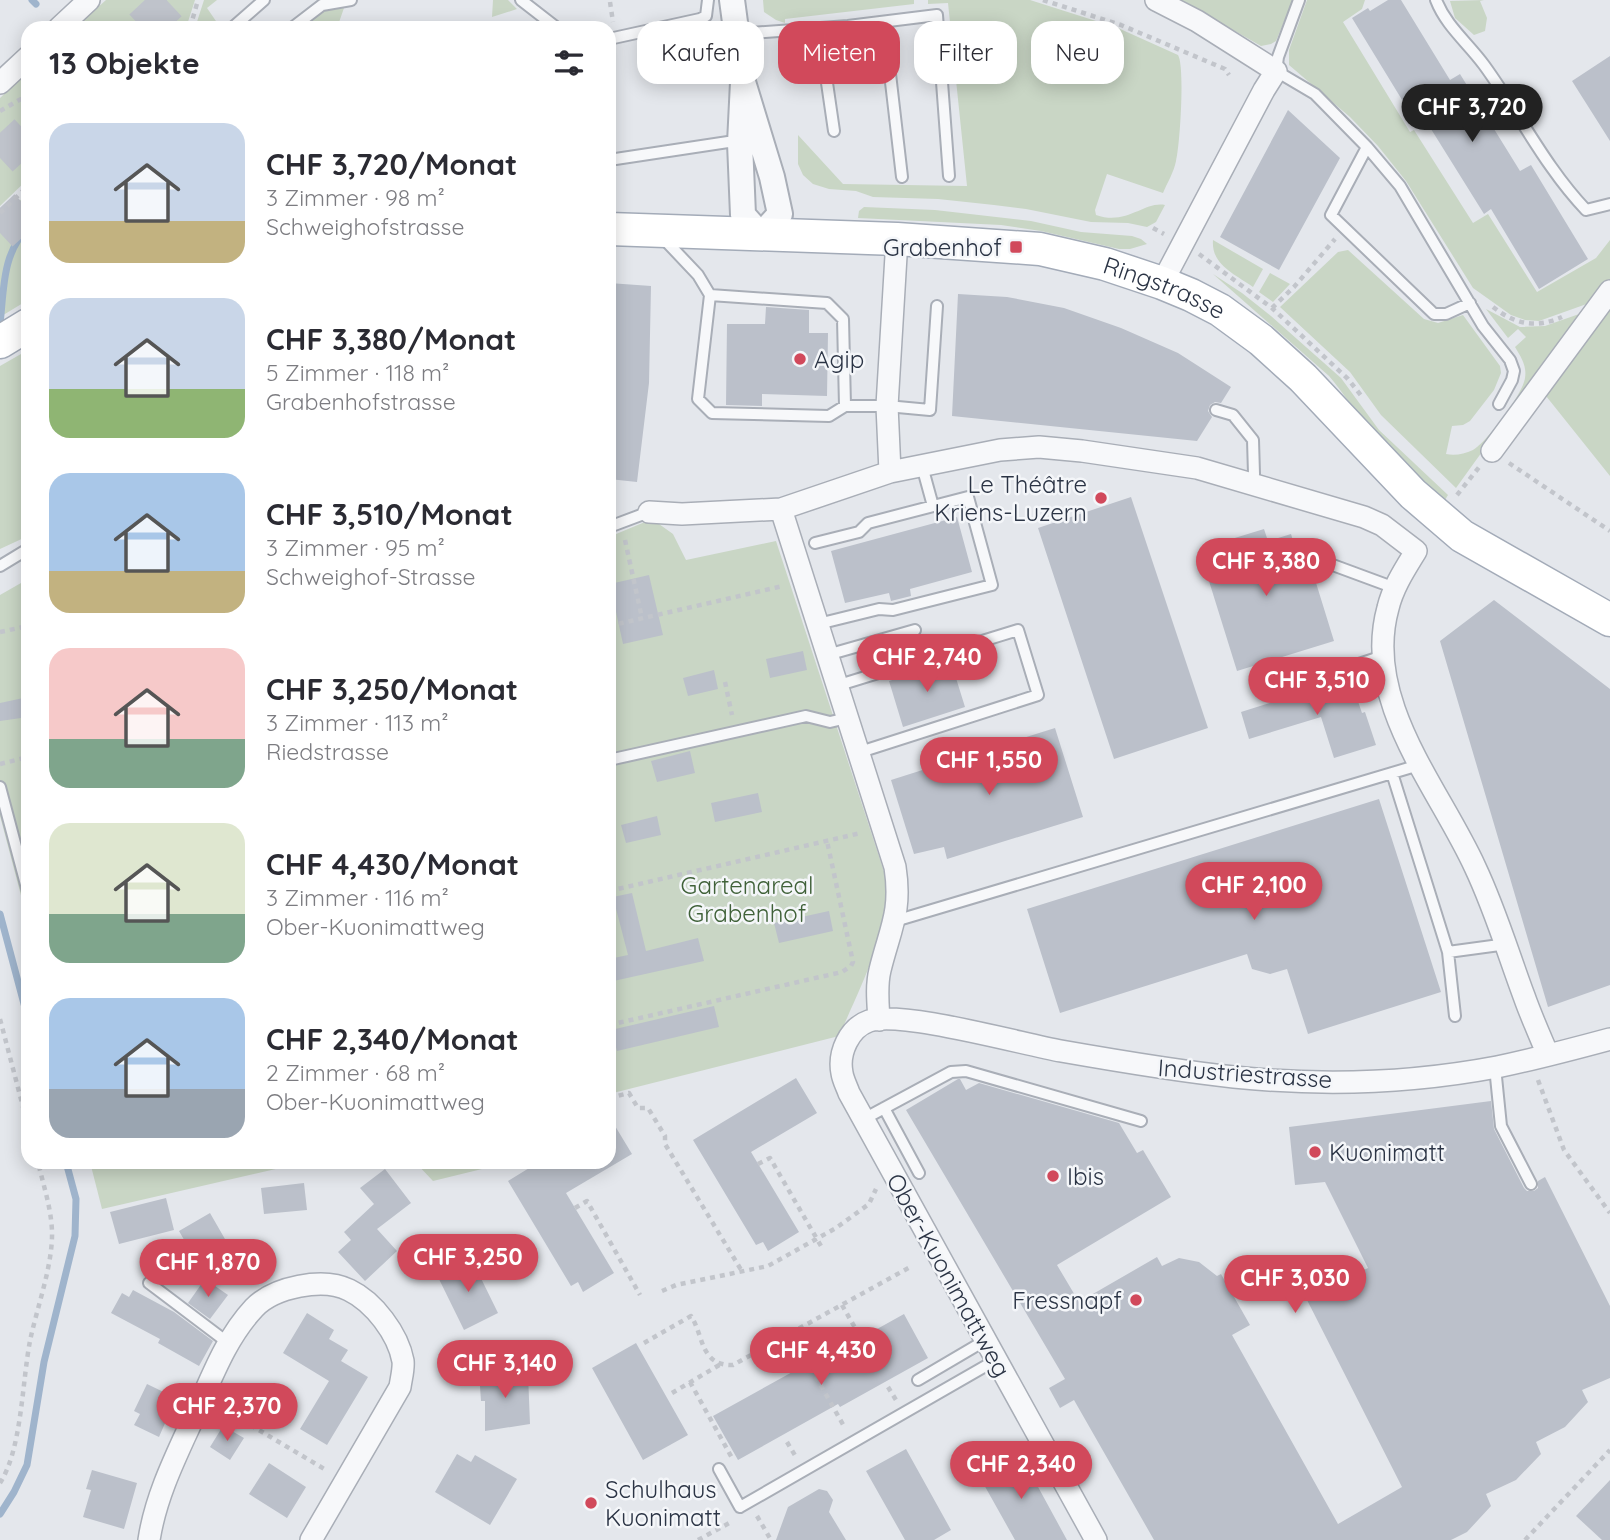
<!DOCTYPE html>
<html lang="de">
<meta charset="utf-8">
<style>
:root{--surface:#fff;--page:#f2f2f3;--text:#2b2b33;--muted:#7c7c81;--accent:#d1495b}
body{margin:0;font-family:Quicksand,sans-serif;background:var(--page);color:var(--text);height:100vh;display:flex;flex-direction:column;font-size:26px;white-space:nowrap}
*{box-sizing:border-box;margin:0}
p{font-size:23px;color:var(--muted)}
.icon{flex:none;width:38px;height:38px;fill:none;stroke:currentColor;stroke-width:2;stroke-linecap:round;stroke-linejoin:round}
.map{position:relative;flex:1;overflow:hidden}
.side{position:absolute;left:21px;top:21px;width:595px;height:1148px;display:flex;flex-direction:column;background:var(--surface);border-radius:21px;box-shadow:0 4px 18px #0003}
.side>*{flex:none}
.guide{position:absolute;left:637px;top:21px;width:665px;height:63px;display:flex;gap:14px}
.price{position:absolute;translate:-50% -60px;padding:0 16px;border-radius:24px;background:var(--accent);color:#fff;font-size:23px;line-height:46px;filter:drop-shadow(0 2px 4px #0008)}
.price::after{content:'';position:absolute;left:50%;top:42px;width:21px;height:16px;margin-left:-10px;background:inherit;clip-path:polygon(0 0,100% 0,50% 100%)}
.price.active{background:#222;color:#fff}
ul{padding:0;list-style:none}
li{display:flex;align-items:center;gap:21px;height:175px;padding:0 28px}
li span{display:grid;place-items:center;flex:none;width:196px;height:140px;border-radius:21px;color:#555}
li>.icon{margin-inline-start:auto}
span .icon{width:84px;height:84px;fill:#fffc;stroke-width:1}
li b{font-size:30px}
h2{display:flex;justify-content:space-between;align-items:center;height:84px;padding:0 28px;font-size:30px}
.chip{padding:0 24px;border-radius:21px;background:var(--surface);box-shadow:0 4px 18px #0003;font-size:24px;line-height:63px}
.chip.active{background:var(--accent);color:#fff}
.map>svg:first-child{display:block}
</style>
<div class="map">
<svg width="1610" height="1540" viewBox="0 0 1610 1540">
<rect width="100%" height="100%" fill="#e4e7ec"/>
<!-- green -->
<path fill="#c9d6c5" d="M106 0H195L186 28H75Z
M204 0H217L207 8 218 24 216 28H195Z
M493 0H508L517 9 492 17Z
M763 0H914V4L785 19V23L776 20 764 12Z
M928 0H1030L1118 28 1178 55C1185 66 1180 146 1176 161 1174 172 1167 183 1163 193L1107 174 1095 210 1096 215C1127 226 1144 201 1165 205L1156 222 1147 227 1128 223 1091 222 1026 209 994 205 938 199 873 197 856 191 829 189 813 184 803 175 798 164V135L843 184 967 186 948 3 928 4Z
M1173 0H1293L1276 41 1271 44 1261 46 1214 19Z
M1307 0H1365L1362 9 1343 22 1410 132 1414 130 1473 223 1488 214 1537 292 1596 258 1610 240V281L1595 301 1539 321 1525 320 1511 315 1473 288 1406 181 1378 146 1350 117 1289 65V50Z
M1484 0 1480 1 1487 18 1485 31 1474 35 1455 18 1450 1Z
M344 8 337 28H301L324 11Z
M28 71V179L0 206V98Z
M28 193V300L0 317V219Z
M864 207 935 210 1031 221 1081 232 1132 236 1141 239 1147 244 1130 249H1119L1041 231 1001 225 858 218 859 211Z
M1213 240 1263 269 1253 287C1235 274 1211 265 1213 240Z
M1348 250 1424 319 1438 323 1463 315 1500 366 1501 373 1494 390 1470 421 1463 425 1452 426 1446 454C1455 456 1464 454 1473 450 1486 443 1523 394 1525 378 1527 366 1521 357 1515 347L1526 337 1518 329 1508 338 1486 309 1520 327 1545 326 1582 313 1456 488 1381 415 1350 372 1280 307 1338 252Z
M1270 273 1290 284 1273 302 1259 292Z
M1213 274 1242 293 1271 316 1341 378 1379 430 1448 495 1445 500C1420 478 1390 456 1368 429 1354 411 1344 393 1329 376Z
M1610 300V476L1546 396Z
M28 350V536L0 549V366Z
M652 519 673 534 686 560 776 541 889 887C885 940 860 988 839 1036L609 1094V537Z
M28 579V922L0 816V595Z
M90 1162H306L102 1209Z
M415 1162H481L482 1169 433 1181Z"/>
<g fill="none" stroke-linecap="round" stroke-linejoin="round">
<!-- stream -->
<path stroke="#9fb4cc" stroke-width="7" d="M32 0 36 4
M159 28 163 0
M0 324C4 290 2 253 28 228
M0 914 28 1019
M0 1514 14 1492 27 1465 44 1362 75 1236 76 1199 66 1162"/>
</g>
<!-- building -->
<path fill="#bbc0ca" d="M1388 0H1401L1450 80 1460 74 1520 171 1531 165 1588 259 1539 289 1491 209 1484 214 1426 121 1418 126 1352 18 1368 8 1370 11Z
M1610 56V141L1572 81Z
M1288 110 1340 158 1279 270 1220 237Z
M609 283 651 286 649 383 637 482 609 479Z
M958 294 1007 297 1064 308 1121 328 1178 353 1231 387 1221 403 1215 402 1210 405 1208 411 1212 417 1197 441 952 416Z
M766 307 809 310V333H828L827 396 762 394V406L726 405 727 324H765Z
M1131 497 1208 728 1114 759 1038 528Z
M957 517 972 572 910 589 911 596 891 601 889 593 845 603 831 551Z
M1264 529 1268 541 1291 534 1295 547 1304 544 1334 641 1237 671 1199 549Z
M649 575 663 635 623 644 610 584Z
M1494 600 1610 689V985L1548 1007 1440 641Z
M803 651 807 670 770 678 766 659Z
M951 662 965 707 903 727 889 681Z
M714 670 718 689 688 696 683 678Z
M1350 678 1362 713 1365 712 1376 745 1334 758 1321 717 1249 739 1241 712Z
M28 697V717L0 721V703Z
M1055 728 1083 817 947 859 944 847 914 854 891 780Z
M690 751 695 773 657 782 651 761Z
M758 793 762 812 715 822 711 803Z
M1379 799 1441 992 1308 1034 1287 969 1270 974 1252 969 1247 954 1060 1013 1027 909Z
M657 816 661 835 626 843 621 825Z
M632 893 646 951 698 938 704 961 609 982V959L628 955 613 897Z
M829 911 833 931 779 943 774 923Z
M714 1006 719 1027 617 1051 611 1030Z
M796 1078 817 1113 751 1152 799 1232 768 1251 763 1242 756 1245 693 1140Z
M958 1079H960L966 1090 979 1083 1119 1123 1137 1153 1143 1150 1171 1197 1057 1265 1079 1302 1157 1257 1162 1266 1179 1258 1199 1262 1217 1276 1221 1274 1250 1325 1232 1335 1338 1524 1402 1487 1306 1298 1368 1268 1325 1182 1295 1185 1289 1127 1491 1101 1494 1129 1524 1188 1527 1191H1534L1538 1188V1181L1545 1177 1610 1306V1378L1582 1390 1588 1402 1565 1427 1536 1442 1541 1454 1516 1480 1486 1494 1491 1506 1467 1532 1451 1540H1154L1074 1400 1060 1408 1049 1388 1065 1379 906 1110Z
M609 1116 632 1154 566 1193 614 1273 583 1292 578 1282 571 1286 508 1181 539 1162H609Z
M385 1169 411 1203 377 1229 397 1251 365 1281 338 1252 351 1240 344 1232 374 1204 360 1188Z
M304 1183 307 1210 264 1214 261 1188Z
M166 1198 174 1230 119 1244 110 1212Z
M210 1213 233 1253 202 1271 179 1231Z
M471 1258 498 1313 464 1330 437 1275Z
M205 1279 228 1295 210 1319 188 1303Z
M133 1290 174 1312 213 1341 199 1366 158 1343 160 1339 111 1313 122 1293 129 1297Z
M307 1313 334 1330 329 1339 348 1350 341 1361 368 1377 327 1445 300 1429 329 1381 283 1353Z
M904 1314 928 1358 840 1407 838 1404 738 1460 713 1416 805 1365 807 1368Z
M636 1343 688 1435 643 1460 592 1368Z
M479 1372 528 1374 530 1424 485 1431V1401H481Z
M147 1384 176 1398 159 1437 134 1425 140 1414 134 1411Z
M223 1426 244 1438 230 1460 210 1447Z
M906 1449 951 1530 934 1540H905L866 1471Z
M1019 1452 1067 1540H1015L978 1474Z
M457 1454 471 1462 475 1455 517 1479 490 1525 435 1492Z
M269 1463 306 1487 287 1518 249 1494Z
M92 1470 137 1483 124 1529 83 1517 91 1490 86 1489Z
M1610 1480V1540H1602L1576 1516Z
M819 1489 827 1491 833 1500 829 1512 846 1540H776L788 1507Z"/>
<g fill="none" stroke-linecap="round" stroke-linejoin="round">
<!-- motorway-tunnel -->
<path stroke="#bfc3cb" stroke-width="37" stroke-dasharray="37 18" stroke-linecap="butt" d="M142 28 172 0
M0 158 28 132
M0 233 28 207"/>
<defs>
<path id="service" d="M521 0 557 28
M1299 0 1278 57 1276 71 1315 94 1367 147 1400 186 1483 326 1510 360 1514 371 1512 380 1499 404
M1436 0C1446 26 1468 43 1484 65 1519 113 1545 167 1586 210L1610 204
M884 22 902 177
M232 28 264 0
M292 28 322 5 351 0
M819 28 834 131
M736 34 848 26 937 15 949 176
M609 39 700 19 706 16 708 0
M1367 147 1331 215 1434 314H1446L1470 303
M609 160 728 142 740 143
M663 238 698 275 710 295 698 399 712 413 829 416 845 406H887L930 410 937 306
M710 295 827 303 843 319 845 406
M1216 410 1233 415 1253 440 1254 474 1252 484
M922 466 933 506
M609 527 649 512
M815 543 859 532 868 523 968 497 992 585 893 610 879 609 818 624
M1330 564 1395 588
M0 566 28 549
M827 655 915 630
M836 686 1018 630 1038 695 857 753
M1290 687 1383 656
M609 760 806 716 830 722 847 718
M1392 773 1448 952 1455 1016
M0 787 28 892
M895 921 1419 765
M1448 952 1507 944
M1495 1067 1501 1126 1531 1184
M884 1108 919 1173
M862 1120 951 1072 966 1071 1141 1121
M149 1283 227 1342
M918 1380 986 1340
M719 1469 740 1507 996 1360"/>
<path id="minor" d="M1156 0 1197 21 1276 71 1264 90 1162 283
M59 28 89 0
M0 83 28 57
M1492 451 1610 291
M890 472 887 406 897 239
M781 509 895 867C902 912 890 929 880 970 876 986 878 1003 879 1020
M649 512 682 514 781 509 890 472 1000 450 1039 447 1082 451 1197 468 1364 517 1382 525 1416 551C1405 569 1393 587 1388 608 1362 701 1439 788 1475 867 1495 909 1508 953 1524 996 1531 1016 1540 1036 1548 1055
M149 1540C156 1494 178 1452 197 1410 213 1374 227 1337 254 1308 274 1287 323 1277 349 1290 374 1302 398 1334 403 1361 404 1369 401 1379 400 1387L311 1540
M1096 1540 849 1093C847 1087 843 1080 842 1073 838 1053 849 1028 869 1021 900 1010 1022 1044 1061 1051 1118 1061 1176 1071 1234 1077 1320 1086 1412 1083 1497 1067 1535 1059 1573 1049 1610 1039"/>
<path id="tertiary" d="M732 0 743 82 772 177 780 214 761 235 743 215 740 143 743 82"/>
<g id="primary">
<path id="s1" d="M609 229 897 239 1040 249 1105 264 1162 283 1191 295 1220 310 1261 340 1303 378 1413 494 1462 536 1610 620"/>
<path d="M0 342 28 325"/>
</g>
</defs>
<!-- service casing -->
<use href="#service" stroke="#a9aeb7" stroke-width="14"/>
<!-- minor casing -->
<use href="#minor" stroke="#a9aeb7" stroke-width="24"/>
<!-- tertiary casing -->
<use href="#tertiary" stroke="#a9aeb7" stroke-width="28"/>
<!-- primary casing -->
<use href="#primary" stroke="#a3abb8" stroke-width="35"/>
<!-- path -->
<path stroke="#c2c5cb" stroke-width="4.5" stroke-dasharray="5 5" stroke-linecap="butt" d="M1043 0 1121 25 1225 69 1229 75
M610 2 613 22
M190 28 198 0
M0 111 28 95
M0 213 28 186
M1153 228 1164 234
M1199 254 1272 308 1348 379 1363 398
M1493 307C1515 324 1535 329 1562 317
M1272 308 1294 287 1335 239
M1509 463 1610 531
M1457 495 1480 466
M625 540 642 618
M609 626 783 586
M0 632 28 626
M725 682 732 715
M0 764 28 757
M609 891 861 833
M0 1019 28 1126
M609 1025 842 972 851 966 853 962 827 841
M1538 1080 1564 1150 1610 1213
M609 1098 629 1093 638 1108H648L665 1136V1144L743 1273
M758 1164 770 1158 821 1246
M575 1208 587 1201 640 1295
M662 1291 676 1285 768 1266 836 1228 869 1204 876 1189
M842 1305 858 1333
M791 1333 845 1428
M644 1343 691 1316C704 1336 700 1366 733 1365L912 1266
M690 1382 732 1458
M888 1387 896 1400
M672 1393 721 1364
M242 1420 326 1470
M787 1442 796 1457
M0 1483C22 1449 22 1382 30 1341 37 1307 53 1265 52 1231 51 1207 43 1184 38 1162
M757 1516 771 1540
M698 1540 733 1521
M1525 1540 1610 1450"/>
<!-- service -->
<use href="#service" stroke="#f7f8fa" stroke-width="10"/>
<!-- minor -->
<use href="#minor" stroke="#f7f8fa" stroke-width="21"/>
<!-- tertiary -->
<use href="#tertiary" stroke="#f7f8fa" stroke-width="24"/>
<!-- primary -->
<use href="#primary" stroke="#fff" stroke-width="32"/>
</g>
<!-- markers -->
<g fill="#d1495b" stroke="#f4f6f9" stroke-width="2.5">
<rect x="1009" y="240" width="14" height="14" rx="3.5"/>
<circle cx="800" cy="359" r="7"/>
<circle cx="1101" cy="498" r="7"/>
<circle cx="1315" cy="1152" r="7"/>
<circle cx="1053" cy="1176" r="7"/>
<circle cx="1136" cy="1300" r="7"/>
<circle cx="591" cy="1503" r="7"/>
</g>
<g text-anchor="middle" dominant-baseline="central" stroke-width="5" stroke-linejoin="round" paint-order="stroke">
<!-- poi labels -->
<g font-size="24" fill="#2b3445" stroke="#f4f6f9" text-anchor="start">
<text x="1002" y="247" text-anchor="end">Grabenhof</text>
<text x="814" y="359">Agip</text>
<text x="1087" y="484" text-anchor="end">Le Théâtre<tspan x="1087" dy="28">Kriens-Luzern</tspan></text>
<text x="1329" y="1152">Kuonimatt</text>
<text x="1067" y="1176">Ibis</text>
<text x="1122" y="1300" text-anchor="end">Fressnapf</text>
<text x="605" y="1489">Schulhaus<tspan x="605" dy="28">Kuonimatt</tspan></text>
</g>
<!-- street labels -->
<g font-size="24" fill="#2b3445" stroke="#f4f6f9">
<text stroke="none"><textPath href="#s1" startOffset="562">Ringstrasse</textPath></text>
<text transform="translate(1245 1073) rotate(4)">Industriestrasse</text>
<text transform="translate(949 1275) rotate(61)">Ober-Kuonimattweg</text>
</g>
<!-- park labels -->
<g font-size="24" fill="#3f6138" stroke="#f4f6f9">
<text x="747" y="885">Gartenareal<tspan x="747" dy="28">Grabenhof</tspan></text>
</g>
</g>
</svg>
<b class="price active" style="left:1472px;top:144px">CHF 3,720</b>
<b class="price" style="left:1266px;top:598px">CHF 3,380</b>
<b class="price" style="left:927px;top:694px">CHF 2,740</b>
<b class="price" style="left:1317px;top:717px">CHF 3,510</b>
<b class="price" style="left:989px;top:797px">CHF 1,550</b>
<b class="price" style="left:1254px;top:922px">CHF 2,100</b>
<b class="price" style="left:468px;top:1294px">CHF 3,250</b>
<b class="price" style="left:208px;top:1299px">CHF 1,870</b>
<b class="price" style="left:1295px;top:1315px">CHF 3,030</b>
<b class="price" style="left:821px;top:1387px">CHF 4,430</b>
<b class="price" style="left:505px;top:1400px">CHF 3,140</b>
<b class="price" style="left:227px;top:1443px">CHF 2,370</b>
<b class="price" style="left:1021px;top:1501px">CHF 2,340</b>
<div class="guide">
<a class="chip">Kaufen</a>
<a class="chip active">Mieten</a>
<a class="chip">Filter</a>
<a class="chip">Neu</a>
</div>
<section class="side">
<h2>13 Objekte<svg class="icon" aria-label="filters" viewBox="0 0 24 24"><path d="M4 7h16M4 17h16"/><circle cx="9" cy="7" r="2"/><circle cx="15" cy="17" r="2"/></svg></h2>
<ul>
<li><span style="background:linear-gradient(#c9d6e8 70%,#c2b280 0)"><svg class="icon" aria-label="home" viewBox="0 0 24 24"><path d="M3 11l9-7 9 7M6 9v11h12V9"/></svg></span><div><b>CHF 3,720/Monat</b><p>3 Zimmer · 98 m²</p><p>Schweighofstrasse</p></div></li>
<li><span style="background:linear-gradient(#c9d6e8 65%,#8fb573 0)"><svg class="icon" aria-label="home" viewBox="0 0 24 24"><path d="M3 11l9-7 9 7M6 9v11h12V9"/></svg></span><div><b>CHF 3,380/Monat</b><p>5 Zimmer · 118 m²</p><p>Grabenhofstrasse</p></div></li>
<li><span style="background:linear-gradient(#a9c7e8 70%,#c2b280 0)"><svg class="icon" aria-label="home" viewBox="0 0 24 24"><path d="M3 11l9-7 9 7M6 9v11h12V9"/></svg></span><div><b>CHF 3,510/Monat</b><p>3 Zimmer · 95 m²</p><p>Schweighof-Strasse</p></div></li>
<li><span style="background:linear-gradient(#f6c9c9 65%,#7fa58c 0)"><svg class="icon" aria-label="home" viewBox="0 0 24 24"><path d="M3 11l9-7 9 7M6 9v11h12V9"/></svg></span><div><b>CHF 3,250/Monat</b><p>3 Zimmer · 113 m²</p><p>Riedstrasse</p></div></li>
<li><span style="background:linear-gradient(#dfe7d0 65%,#7fa58c 0)"><svg class="icon" aria-label="home" viewBox="0 0 24 24"><path d="M3 11l9-7 9 7M6 9v11h12V9"/></svg></span><div><b>CHF 4,430/Monat</b><p>3 Zimmer · 116 m²</p><p>Ober-Kuonimattweg</p></div></li>
<li><span style="background:linear-gradient(#a9c7e8 65%,#9aa5b1 0)"><svg class="icon" aria-label="home" viewBox="0 0 24 24"><path d="M3 11l9-7 9 7M6 9v11h12V9"/></svg></span><div><b>CHF 2,340/Monat</b><p>2 Zimmer · 68 m²</p><p>Ober-Kuonimattweg</p></div></li>
</ul>
</section>
</div>
